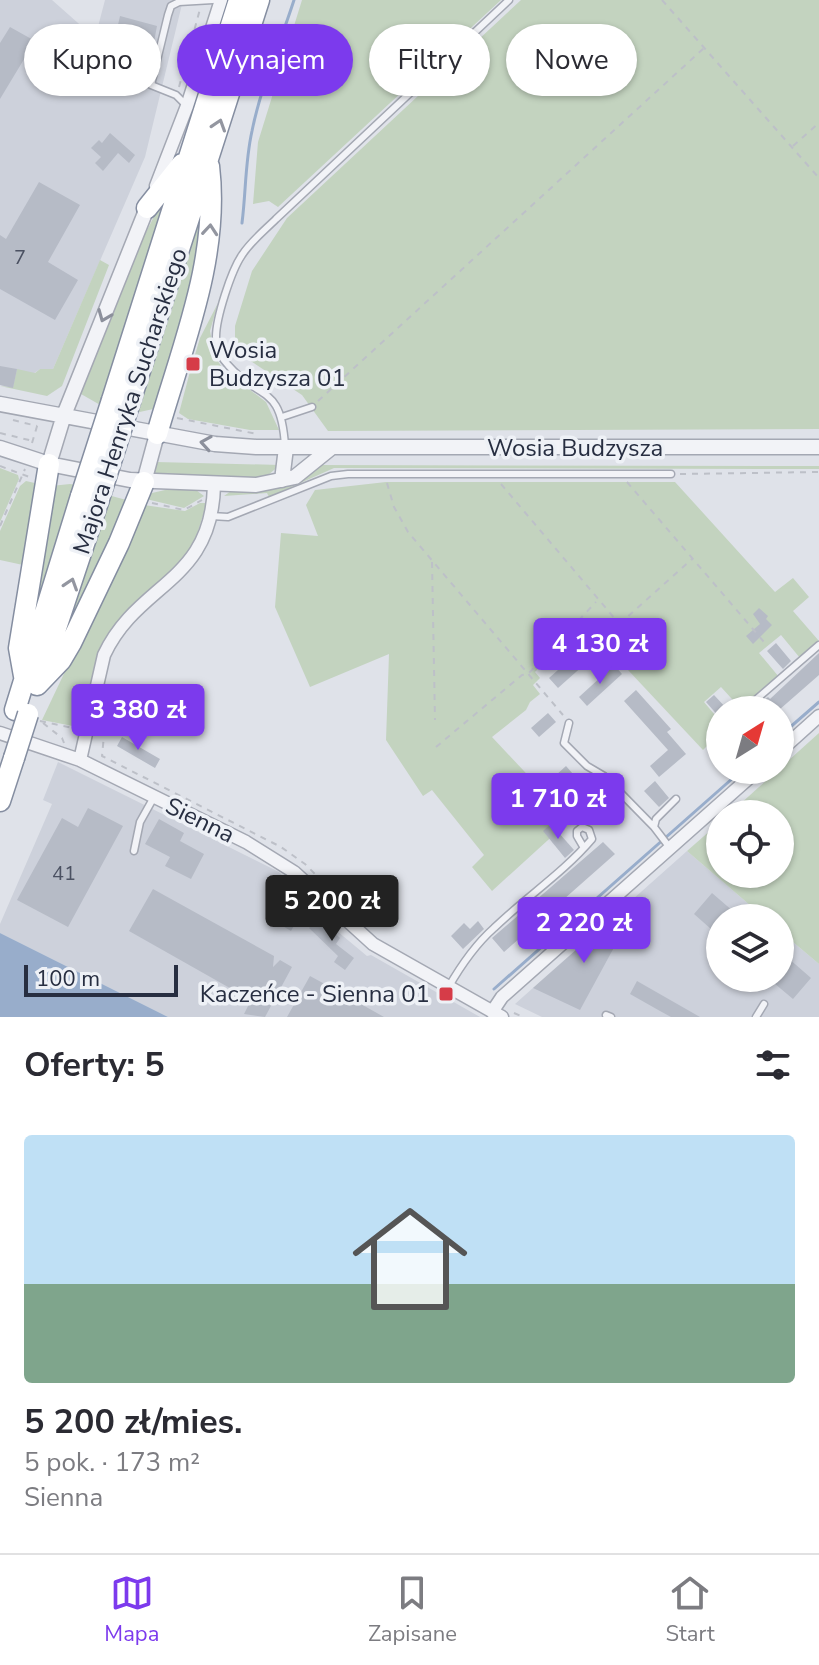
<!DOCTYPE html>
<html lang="pl">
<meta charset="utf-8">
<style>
:root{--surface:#fff;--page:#f7f7f7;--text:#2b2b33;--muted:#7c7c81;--line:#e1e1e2;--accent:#7c3aed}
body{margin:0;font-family:"Nunito Sans",sans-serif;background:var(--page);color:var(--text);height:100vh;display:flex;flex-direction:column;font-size:30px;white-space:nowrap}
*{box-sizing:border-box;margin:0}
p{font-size:26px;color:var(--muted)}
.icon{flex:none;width:44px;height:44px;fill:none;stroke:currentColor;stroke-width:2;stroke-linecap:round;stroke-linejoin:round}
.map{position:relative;height:1017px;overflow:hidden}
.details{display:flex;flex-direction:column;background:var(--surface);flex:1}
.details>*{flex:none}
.top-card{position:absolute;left:24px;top:24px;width:772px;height:72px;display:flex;gap:16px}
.needle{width:52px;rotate:37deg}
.buttons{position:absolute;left:706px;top:696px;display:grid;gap:16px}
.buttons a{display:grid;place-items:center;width:88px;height:88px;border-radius:50%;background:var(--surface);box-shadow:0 2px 6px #0004;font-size:40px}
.scale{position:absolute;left:24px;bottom:20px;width:154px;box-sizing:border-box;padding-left:8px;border:4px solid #272e41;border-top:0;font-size:22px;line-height:28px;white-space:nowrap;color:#272e41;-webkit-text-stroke:6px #eef1f6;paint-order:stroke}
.price{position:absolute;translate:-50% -68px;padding:0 18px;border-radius:8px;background:var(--accent);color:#fff;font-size:26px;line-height:52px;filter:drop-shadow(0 2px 4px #0008)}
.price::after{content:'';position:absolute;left:50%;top:48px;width:24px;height:18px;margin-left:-12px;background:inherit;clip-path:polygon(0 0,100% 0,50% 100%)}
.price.selected{background:#222;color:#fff}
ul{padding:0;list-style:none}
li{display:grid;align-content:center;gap:16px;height:424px;padding:0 24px}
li+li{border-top:2px solid var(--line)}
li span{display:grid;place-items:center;height:248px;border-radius:8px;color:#555}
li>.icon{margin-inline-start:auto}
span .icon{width:144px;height:144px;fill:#fffc;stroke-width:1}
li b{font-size:34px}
h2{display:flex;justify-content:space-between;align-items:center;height:96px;padding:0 24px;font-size:34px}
.tag{padding:0 28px;border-radius:36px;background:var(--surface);box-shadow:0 2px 6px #0004;font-size:28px;line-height:72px}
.tag.selected{background:var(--accent);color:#fff}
.dock{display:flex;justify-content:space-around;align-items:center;height:112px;border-top:2px solid var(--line);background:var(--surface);font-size:22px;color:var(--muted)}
.dock a{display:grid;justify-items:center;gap:4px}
.dock .selected{color:var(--accent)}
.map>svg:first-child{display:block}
</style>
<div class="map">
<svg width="819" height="1017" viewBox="0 0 819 1017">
<rect width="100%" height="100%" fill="#dfe2e9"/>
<!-- built -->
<path fill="#cdd1db" d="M0 0H52L95 38 105 0H183L145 157 53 369H40L13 388 0 385Z
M58 762 279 872 337 931 367 956 371 955 480 1017H168L0 933V924L52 804 43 800Z
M687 851 765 918H720V978H780V931L819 964V1017H542L515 1004Z"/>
<!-- green -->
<path fill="#c3d3bf" d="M302 0H501L278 207 269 201 253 204 258 142Z
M521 0H819V429L328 431 302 395 243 356 235 340V326L252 271 287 218Z
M172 181 102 406 81 394 139 246Z
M203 195 201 248 158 408 135 413Z
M100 260 109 265 62 386 47 396 0 386 13 387 17 369 35 373 40 369H53Z
M218 303 210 331 215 357 224 370 266 402 279 430H250L188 419 179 413 192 364 195 365 197 359 194 358 200 338Z
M156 462 280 465 268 475 256 479 152 476Z
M313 465 819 466V469L334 468 269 497 267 493 224 496 231 491Z
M0 468 18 475 19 479 0 522Z
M26 481 39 484 23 565 0 560V531L20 486Z
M386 482H675L775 592 793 578 809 597 793 611 819 641 800 658 781 635 759 653 779 677 742 710 721 687 704 702 720 721V733L703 750 583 622 535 672 540 678 533 685 540 694 530 702 526 710 492 737 570 820 492 891 472 867 484 855 432 790 423 796 386 740 389 654 310 687 275 607 281 533 318 536 306 505 315 490Z
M70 484 76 485 31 630 51 486Z
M165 490H196L204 496 184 508 146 499 152 493Z
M108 495 130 501 56 659Z
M200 503H207L192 550 185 559 116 623 101 645 83 728 42 720 144 505 185 511Z
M819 733V964L780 931V918H765L687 851 720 822V874H780V814H729Z"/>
<!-- water -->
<path fill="#98adcb" d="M0 933 168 1017H0Z"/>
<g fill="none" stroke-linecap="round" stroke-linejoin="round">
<!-- stream -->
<path stroke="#98adcb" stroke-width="3" d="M242 223C246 192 245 162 252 131 261 86 280 44 294 0
M780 736 819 702
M494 989 742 770"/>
</g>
<!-- building -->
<path fill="#b6bbc6" d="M120 16 157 26 148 73 124 67 133 33 117 29Z
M10 27 35 41 0 99V43Z
M110 133 135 155 129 163 118 153 103 171 95 163 101 157 91 148 99 140 102 143Z
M39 182 80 205 48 262 78 280 55 320 0 289V235L6 239Z
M0 366 17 369 13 388 0 385Z
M759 608 768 616 766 619 772 625 753 644 746 636 760 624 753 614Z
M594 638 603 648 558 688 549 678Z
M776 643 791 661 783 669 767 651Z
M819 653V675L779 710H753L768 697 770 699Z
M614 665 622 674 587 706 579 697Z
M636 690 671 729 667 732 686 754 659 777 650 766 668 750 624 701Z
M714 695 728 710H720V718L706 702Z
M548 713 556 722 539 737 531 728Z
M122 737 160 759 155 768 117 746Z
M566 766 580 782 569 792 555 776Z
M655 781 669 798 659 807 644 791Z
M88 808 123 826 68 927 17 900 62 818 78 827Z
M159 819 184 833 180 841 204 854 191 879 165 866 170 857 145 844Z
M551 824 574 850 565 858 543 831Z
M603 842 615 854 504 952 492 938Z
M153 889 274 956 273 967 280 960 292 967 265 1017 244 1014 251 1000 129 931Z
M712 893 741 918H720V937L694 914Z
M277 897 288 903 285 907 300 915 291 931 266 916Z
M619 912 630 918 580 1010 533 988Z
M319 918 340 938 336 944 354 958 345 970 334 962 338 956 309 928Z
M478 921 484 929 463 949 451 936 464 923 470 929Z
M780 951 811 978 793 999 768 978H780Z
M310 976 343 994 384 1017H287Z
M637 981 700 1017H671L660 1011 630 994Z"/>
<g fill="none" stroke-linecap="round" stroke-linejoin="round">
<defs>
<path id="service" d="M187 106 176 95 151 85 168 15 171 6 179 2 213 0
M282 417 312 407
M285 446C281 383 260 402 228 365 221 358 217 347 216 337 216 318 231 271 242 255 251 241 265 230 276 219L509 0
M211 516 228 517 331 476 348 474H671
M744 710 819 645
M569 723 564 743 587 766 604 776 654 827
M670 848 654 827 656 819 676 799
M134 851 140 822 154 797
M448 988C460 967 476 944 494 928 526 897 563 873 592 839L589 830 582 827 577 831V836L584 848
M606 1015 611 1017
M756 1017 764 1004"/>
<path id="minor" d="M156 186 187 106 221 0
M0 733 80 760 246 842 294 872 373 944 502 1017
M780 751 819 716
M80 760 104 655C138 582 212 583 214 485
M492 1012 502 997 758 770"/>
<path id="tertiary" d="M0 404 215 444 256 447H819
M0 448 49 464 130 480 256 485 295 477 331 448
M49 464 64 415 147 208
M282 480 286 448
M144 482 157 434"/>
<path id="trunk" d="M147 208 182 164
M112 400 239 0
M129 405 259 0
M157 434C182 346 220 258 209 166
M24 676 19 648 49 464
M39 679 98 502
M37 685 61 660 71 643 119 543 144 482
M15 710 81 496
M0 801 14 758"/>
</defs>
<!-- service casing -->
<use href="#service" stroke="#a4a8b3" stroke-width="9"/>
<!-- minor casing -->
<use href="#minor" stroke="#a4a8b3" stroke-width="15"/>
<!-- tertiary casing -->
<use href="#tertiary" stroke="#a4a8b3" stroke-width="17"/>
<!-- trunk casing -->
<use href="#trunk" stroke="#858ea1" stroke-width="23"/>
<!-- path -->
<path stroke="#bdc0c8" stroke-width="2" stroke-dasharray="6 6" stroke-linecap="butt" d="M662 0 819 178
M179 87 200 9
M793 146 819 123
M318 401 704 48
M177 418 257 434
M13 420 37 426
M0 433 33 441
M32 443 38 423
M0 466 32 478
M680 474 819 472
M627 482 764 642
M387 483 394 507 408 532 563 715
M501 484 616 620H624L692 559
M152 503 184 510 202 500
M0 526 25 469
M432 562 435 720
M40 721 77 729
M43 723 62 738 64 743
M99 734 104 735 102 756 281 847 305 864 319 878
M436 747 522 675 528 674 596 602
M514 1013 523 1017"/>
<!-- service -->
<use href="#service" stroke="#f2f3f7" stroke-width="6"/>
<!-- minor -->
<use href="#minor" stroke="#f2f3f7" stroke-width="12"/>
<!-- tertiary -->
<use href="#tertiary" stroke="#f2f3f7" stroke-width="14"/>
<!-- trunk -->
<use href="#trunk" stroke="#fff" stroke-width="20"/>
<defs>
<path id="trunk-bridge" d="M81 496 112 400
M98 502 129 405
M14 758 28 714"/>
</defs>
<!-- trunk-bridge casing -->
<use href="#trunk-bridge" stroke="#858ea1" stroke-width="23" stroke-linecap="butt"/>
<!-- trunk-bridge -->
<use href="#trunk-bridge" stroke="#fff" stroke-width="20"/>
</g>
<!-- one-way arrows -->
<defs><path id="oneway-chevron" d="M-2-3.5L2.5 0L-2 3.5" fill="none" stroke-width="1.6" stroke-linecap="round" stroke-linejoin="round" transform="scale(2)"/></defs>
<g stroke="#9396a0">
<use href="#oneway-chevron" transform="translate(219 125) rotate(-72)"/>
<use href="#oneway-chevron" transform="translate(210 230) rotate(-85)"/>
<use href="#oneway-chevron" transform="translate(71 584) rotate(-72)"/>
</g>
<g stroke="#8c909c">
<use href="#oneway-chevron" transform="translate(104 316) rotate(112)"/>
<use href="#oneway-chevron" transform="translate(206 443) rotate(-171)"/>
</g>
<!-- markers -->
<g fill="#d63c48" stroke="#eef1f6" stroke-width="3">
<rect x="185" y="356" width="16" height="16" rx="4"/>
<rect x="438" y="986" width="16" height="16" rx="4"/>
</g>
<g text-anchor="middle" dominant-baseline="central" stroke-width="7" stroke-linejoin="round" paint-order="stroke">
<!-- number labels -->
<g font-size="20" fill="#4b5162">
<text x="20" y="257">7</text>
<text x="64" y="873">41</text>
</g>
<!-- poi labels -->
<g font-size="24" fill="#272e41" stroke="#eef1f6" text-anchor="start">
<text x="209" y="350">Wosia<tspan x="209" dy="28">Budzysza 01</tspan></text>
<text x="430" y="994" text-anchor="end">Kaczeńce - Sienna 01</text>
</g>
<!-- street labels -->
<g font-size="24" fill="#272e41" stroke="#eef1f6">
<text transform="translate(130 401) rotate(-72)">Majora Henryka Sucharskiego</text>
<text x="575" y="448">Wosia Budzysza</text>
<text transform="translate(200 820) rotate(26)">Sienna</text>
</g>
</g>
</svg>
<div class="buttons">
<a><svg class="needle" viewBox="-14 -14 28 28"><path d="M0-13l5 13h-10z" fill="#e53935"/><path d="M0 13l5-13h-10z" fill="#7c7c81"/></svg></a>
<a><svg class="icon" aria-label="locate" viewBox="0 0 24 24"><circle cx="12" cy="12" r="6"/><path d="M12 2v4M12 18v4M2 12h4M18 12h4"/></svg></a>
<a><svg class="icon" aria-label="layers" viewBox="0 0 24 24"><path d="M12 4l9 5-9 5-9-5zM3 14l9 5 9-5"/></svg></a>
</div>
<div class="scale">100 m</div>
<b class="price" style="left:600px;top:686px">4 130 zł</b>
<b class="price" style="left:138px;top:752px">3 380 zł</b>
<b class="price" style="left:558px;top:841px">1 710 zł</b>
<b class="price selected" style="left:332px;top:943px">5 200 zł</b>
<b class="price" style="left:584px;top:965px">2 220 zł</b>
<div class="top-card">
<a class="tag">Kupno</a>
<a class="tag selected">Wynajem</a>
<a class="tag">Filtry</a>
<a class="tag">Nowe</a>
</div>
</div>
<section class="details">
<h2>Oferty: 5<svg class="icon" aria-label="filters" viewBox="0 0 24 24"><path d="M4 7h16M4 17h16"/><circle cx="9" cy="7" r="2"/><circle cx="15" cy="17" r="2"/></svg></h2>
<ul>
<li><span style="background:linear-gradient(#bfe0f5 60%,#7fa58c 0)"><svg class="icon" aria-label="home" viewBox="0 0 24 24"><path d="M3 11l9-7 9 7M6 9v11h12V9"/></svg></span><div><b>5 200 zł/mies.</b><p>5 pok. · 173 m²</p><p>Sienna</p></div></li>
</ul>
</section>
<nav class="dock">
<a class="selected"><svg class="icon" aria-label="map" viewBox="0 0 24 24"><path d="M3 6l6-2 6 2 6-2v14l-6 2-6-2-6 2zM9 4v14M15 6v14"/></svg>Mapa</a>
<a><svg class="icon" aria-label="saved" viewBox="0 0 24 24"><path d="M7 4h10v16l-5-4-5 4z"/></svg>Zapisane</a>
<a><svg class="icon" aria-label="home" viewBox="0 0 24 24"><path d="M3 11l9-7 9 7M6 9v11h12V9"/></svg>Start</a>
</nav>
